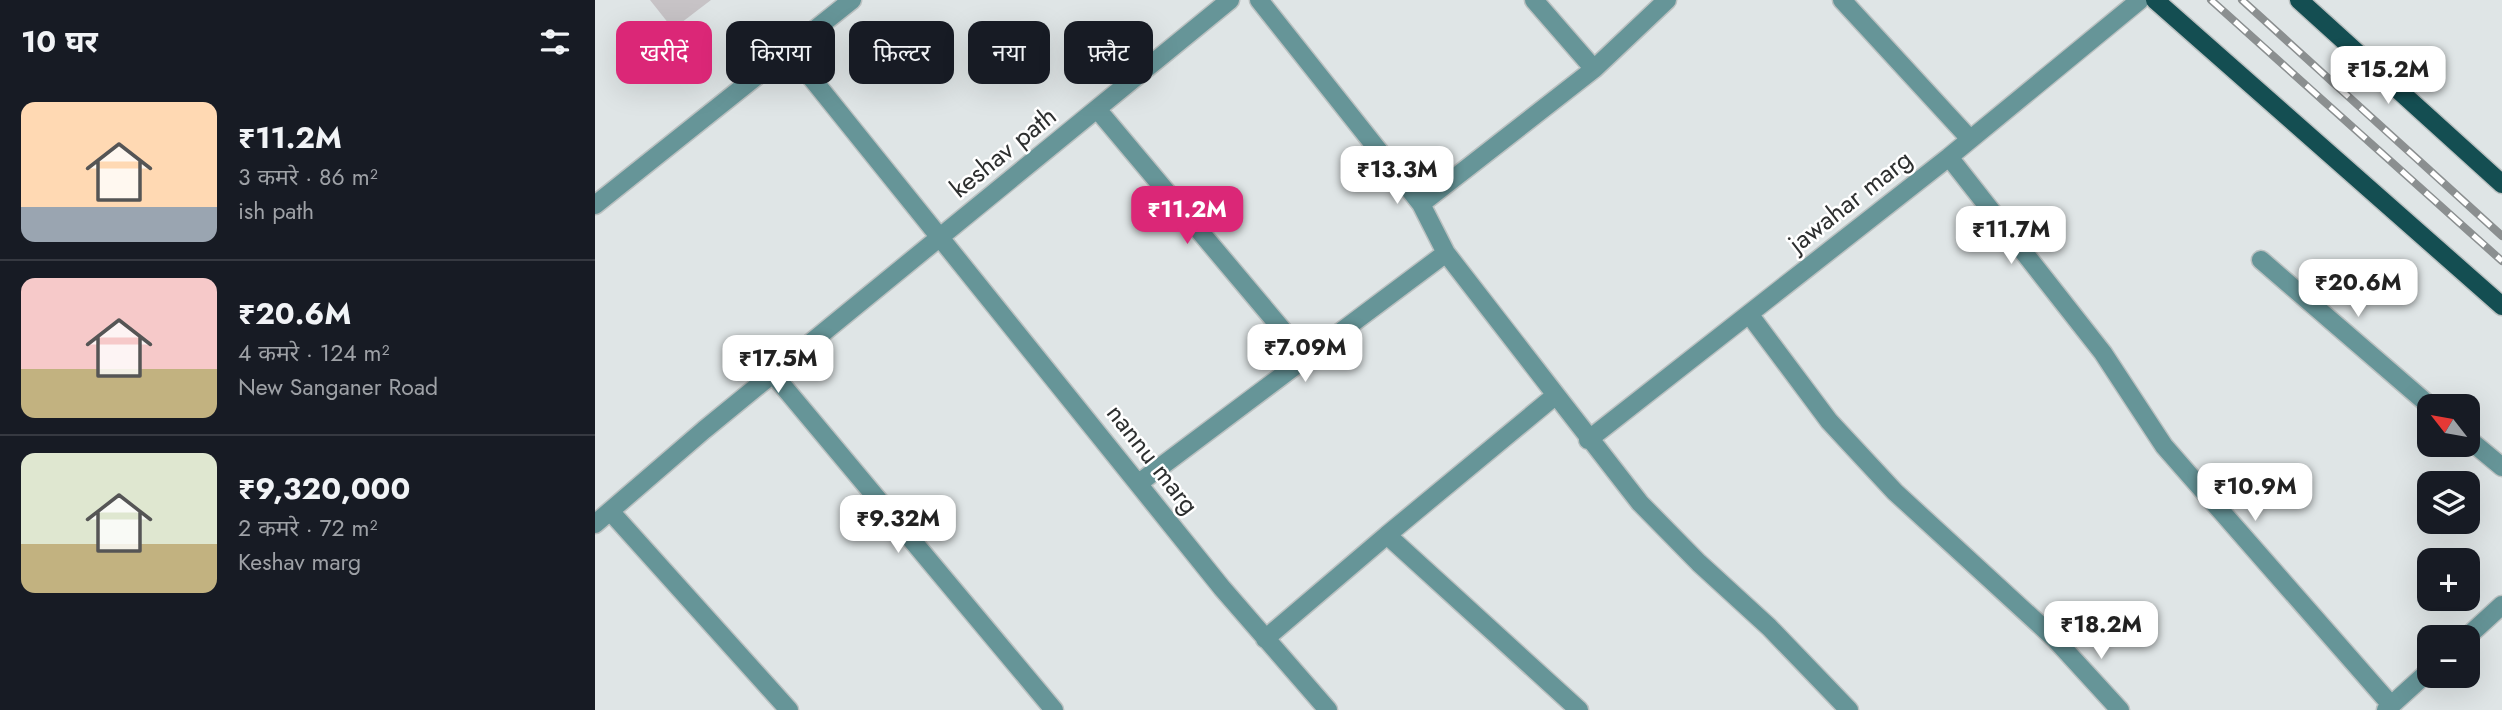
<!DOCTYPE html>
<html lang="hi">
<meta charset="utf-8">
<style>
:root{--surface:#171b24;--page:#20242c;--text:#f1f3f6;--muted:#9ea1a6;--line:#363941;--accent:#db2777}
body{margin:0;font-family:Jost,"Noto Sans Devanagari",sans-serif;background:var(--page);color:var(--text);height:100vh;display:flex;flex-direction:column;font-size:26px;white-space:nowrap}
*{box-sizing:border-box;margin:0}
p{font-size:23px;color:var(--muted)}
.icon{flex:none;width:38px;height:38px;fill:none;stroke:currentColor;stroke-width:2;stroke-linecap:round;stroke-linejoin:round}
.map{position:relative;flex:1;overflow:hidden}
.details{display:flex;flex-direction:column;background:var(--surface);width:595px}
.details>*{flex:none}
.guide{position:absolute;left:21px;top:21px;width:665px;height:63px;display:flex;gap:14px}
.needle{width:46px;rotate:301deg}
.tools{position:absolute;left:1822px;top:394px;display:grid;gap:14px}
.tools a{display:grid;place-items:center;width:63px;height:63px;border-radius:14px;background:var(--surface);box-shadow:0 7px 28px #0002;font-size:35px}
.price{position:absolute;translate:-50% -60px;padding:0 16px;border-radius:14px;background:#fff;color:#222;font-size:23px;line-height:46px;filter:drop-shadow(0 2px 4px #0008)}
.price::after{content:'';position:absolute;left:50%;top:42px;width:21px;height:16px;margin-left:-10px;background:inherit;clip-path:polygon(0 0,100% 0,50% 100%)}
.price.current{background:var(--accent);color:#fff}
ul{padding:0;list-style:none}
li{display:flex;align-items:center;gap:21px;height:175px;padding:0 21px}
li+li{border-top:2px solid var(--line)}
li span{display:grid;place-items:center;flex:none;width:196px;height:140px;border-radius:14px;color:#555}
li>.icon{margin-inline-start:auto}
span .icon{width:84px;height:84px;fill:#fffc;stroke-width:1}
li b{font-size:30px}
h2{display:flex;justify-content:space-between;align-items:center;height:84px;padding:0 21px;font-size:30px}
.tag{padding:0 24px;border-radius:14px;background:var(--surface);box-shadow:0 7px 28px #0002;font-size:24px;line-height:63px}
.tag.current{background:var(--accent);color:#fff}
main{display:flex;flex:1;min-height:0}
.map>svg:first-child{display:block}
</style>
<main>
<section class="details">
<h2>10 घर<svg class="icon" aria-label="filters" viewBox="0 0 24 24"><path d="M4 7h16M4 17h16"/><circle cx="9" cy="7" r="2"/><circle cx="15" cy="17" r="2"/></svg></h2>
<ul>
<li><span style="background:linear-gradient(#ffd9b3 75%,#9aa5b1 0)"><svg class="icon" aria-label="home" viewBox="0 0 24 24"><path d="M3 11l9-7 9 7M6 9v11h12V9"/></svg></span><div><b>₹11.2M</b><p>3 कमरे · 86 m²</p><p>ish path</p></div></li>
<li><span style="background:linear-gradient(#f6c9c9 65%,#c2b280 0)"><svg class="icon" aria-label="home" viewBox="0 0 24 24"><path d="M3 11l9-7 9 7M6 9v11h12V9"/></svg></span><div><b>₹20.6M</b><p>4 कमरे · 124 m²</p><p>New Sanganer Road</p></div></li>
<li><span style="background:linear-gradient(#dfe7d0 65%,#c2b280 0)"><svg class="icon" aria-label="home" viewBox="0 0 24 24"><path d="M3 11l9-7 9 7M6 9v11h12V9"/></svg></span><div><b>₹9,320,000</b><p>2 कमरे · 72 m²</p><p>Keshav marg</p></div></li>
</ul>
</section>
<div class="map">
<svg width="1907" height="710" viewBox="0 0 1907 710">
<rect width="100%" height="100%" fill="#dfe5e6"/>
<!-- building -->
<path fill="#c7c3c6" d="M55 0H116L78 29Z"/>
<g fill="none" stroke-linecap="round" stroke-linejoin="round">
<defs>
<path id="minor" d="M664 0 826 204 851 253 961 395
M1247 0 1375 139
M194 50 627 588 733 710
M999 69 1072 0
M502 109 712 359
M1354 157 1508 353 1569 446 1796 705
M826 204 999 69 939 0
M0 205 257 0
M1666 260 1835 406
M1154 314 1234 421 1300 492 1459 638 1525 710
M178 374 459 710
M1872 438 1907 467
M993 440 1354 157 1545 0
M544 483 851 253
M15 511 194 710
M0 524 109 430 635 0
M792 535 961 395 1045 503 1104 563 1174 627 1254 710
M1872 637 1907 605
M670 639 792 535 984 710
M1791 710 1834 671"/>
<path id="major" d="M1560 0 1907 306
M1704 0 1907 184"/>
</defs>
<!-- minor casing -->
<use href="#minor" stroke="#bbc1c1" stroke-width="21"/>
<!-- major casing -->
<use href="#major" stroke="#bbc1c1" stroke-width="21"/>
<!-- minor -->
<use href="#minor" stroke="#669598" stroke-width="18"/>
<!-- major -->
<use href="#major" stroke="#144e52" stroke-width="18"/>
<defs>
<path id="rail" d="M1616 0 1907 261
M1647 0 1907 236"/>
</defs>
<!-- rail casing -->
<use href="#rail" stroke="#8b8f90" stroke-width="8"/>
<!-- rail -->
<use href="#rail" stroke="#fff" stroke-width="5" stroke-dasharray="16" stroke-linecap="butt"/>
</g>
<g text-anchor="middle" dominant-baseline="central" stroke-width="5" stroke-linejoin="round" paint-order="stroke">
<!-- street labels -->
<g font-size="26" fill="#2d2f2f" stroke="#fff">
<text transform="translate(408 152) rotate(-39)">keshav path</text>
<text transform="translate(1255 201) rotate(-38)">jawahar marg</text>
<text transform="translate(558 459) rotate(52)">nannu marg</text>
</g>
</g>
</svg>
<div class="tools">
<a><svg class="needle" viewBox="-14 -14 28 28"><path d="M0-13l5 13h-10z" fill="#e53935"/><path d="M0 13l5-13h-10z" fill="#9ea1a6"/></svg></a>
<a><svg class="icon" aria-label="layers" viewBox="0 0 24 24"><path d="M12 4l9 5-9 5-9-5zM3 14l9 5 9-5"/></svg></a>
<a>+</a>
<a>−</a>
</div>
<b class="price" style="left:1793px;top:106px">₹15.2M</b>
<b class="price" style="left:802px;top:206px">₹13.3M</b>
<b class="price current" style="left:592px;top:246px">₹11.2M</b>
<b class="price" style="left:1416px;top:266px">₹11.7M</b>
<b class="price" style="left:1763px;top:319px">₹20.6M</b>
<b class="price" style="left:710px;top:384px">₹7.09M</b>
<b class="price" style="left:183px;top:395px">₹17.5M</b>
<b class="price" style="left:1660px;top:523px">₹10.9M</b>
<b class="price" style="left:303px;top:555px">₹9.32M</b>
<b class="price" style="left:1506px;top:661px">₹18.2M</b>
<div class="guide">
<a class="tag current">खरीदें</a>
<a class="tag">किराया</a>
<a class="tag">फ़िल्टर</a>
<a class="tag">नया</a>
<a class="tag">फ़्लैट</a>
</div>
</div>
</main>
